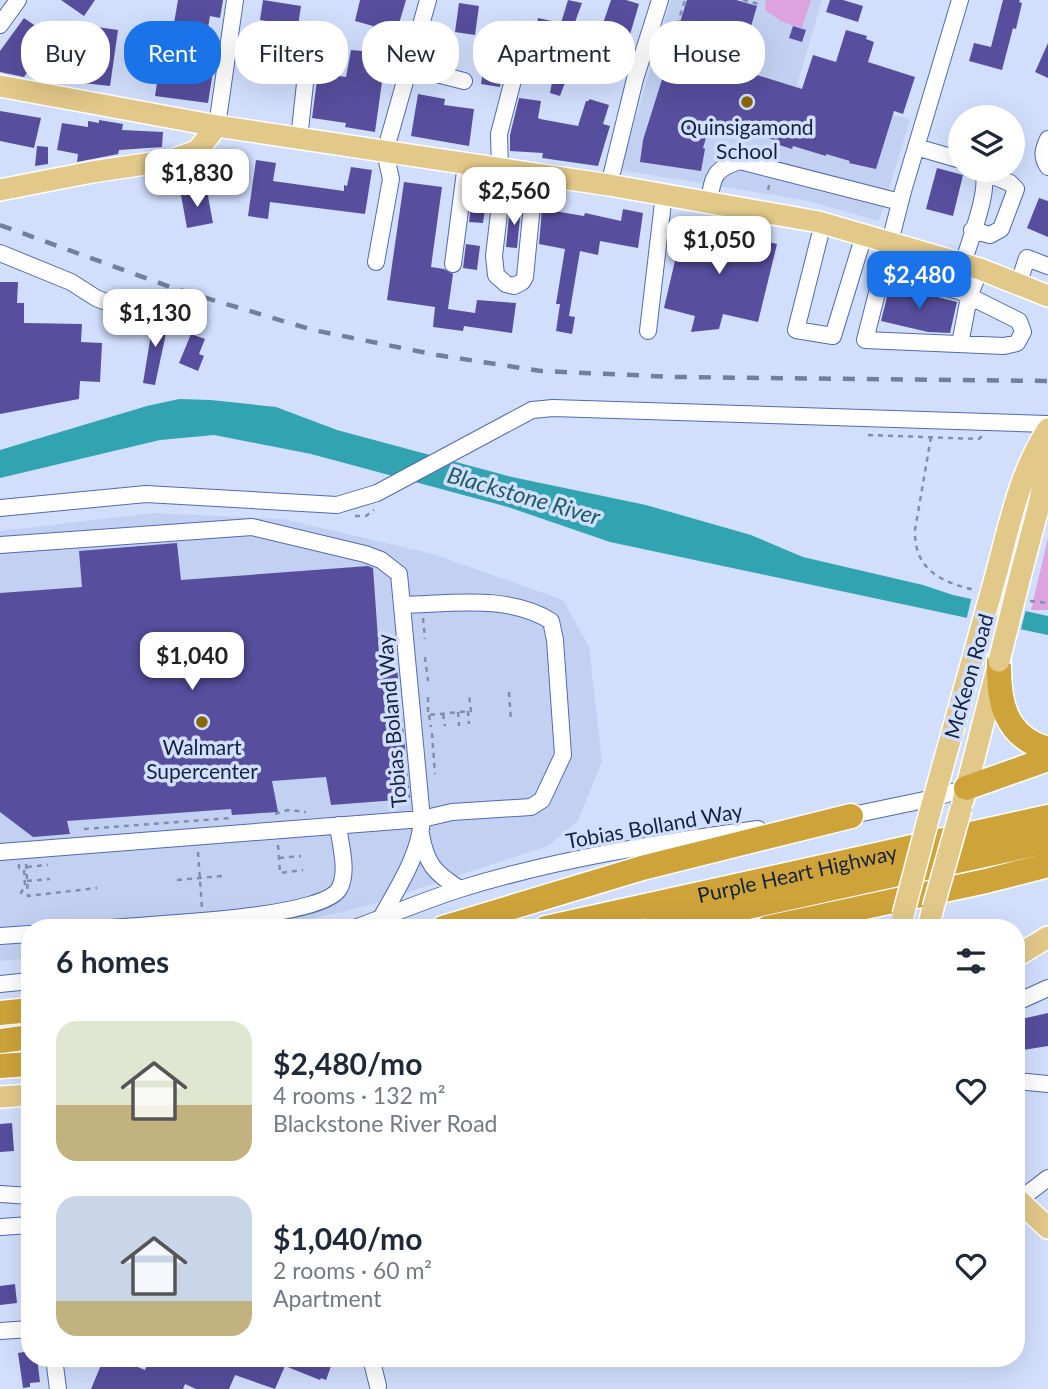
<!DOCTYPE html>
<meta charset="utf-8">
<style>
:root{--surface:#fff;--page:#f2f2f3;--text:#1f2937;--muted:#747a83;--accent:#1a73e8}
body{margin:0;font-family:Lato,sans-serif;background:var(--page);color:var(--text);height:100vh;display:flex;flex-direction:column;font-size:26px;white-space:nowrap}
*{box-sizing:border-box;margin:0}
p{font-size:23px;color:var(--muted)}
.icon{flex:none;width:38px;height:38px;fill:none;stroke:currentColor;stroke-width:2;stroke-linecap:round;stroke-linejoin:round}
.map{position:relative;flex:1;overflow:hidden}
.side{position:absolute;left:21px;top:919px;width:1004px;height:448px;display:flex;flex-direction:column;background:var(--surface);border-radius:28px;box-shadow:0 7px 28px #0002}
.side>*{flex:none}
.hud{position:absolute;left:21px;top:21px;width:1006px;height:63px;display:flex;gap:14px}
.fabs{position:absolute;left:948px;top:105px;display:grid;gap:14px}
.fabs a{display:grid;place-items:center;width:77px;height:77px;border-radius:50%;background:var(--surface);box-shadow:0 7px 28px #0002;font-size:35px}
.price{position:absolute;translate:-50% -60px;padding:0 16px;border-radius:14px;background:#fff;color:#222;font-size:23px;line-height:46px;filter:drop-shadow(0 2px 4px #0008)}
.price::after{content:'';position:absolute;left:50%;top:42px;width:21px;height:16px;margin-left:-10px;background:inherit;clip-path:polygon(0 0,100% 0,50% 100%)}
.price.active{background:var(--accent);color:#fff}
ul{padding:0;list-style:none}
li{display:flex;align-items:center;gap:21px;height:175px;padding:0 35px}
li span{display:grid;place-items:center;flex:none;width:196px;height:140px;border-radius:21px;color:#555}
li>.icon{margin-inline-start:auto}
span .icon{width:84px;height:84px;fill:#fffc;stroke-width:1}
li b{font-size:30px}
h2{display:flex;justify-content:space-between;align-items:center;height:84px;padding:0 35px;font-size:30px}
.chip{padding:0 24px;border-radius:28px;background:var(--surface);box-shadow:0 7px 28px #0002;font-size:24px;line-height:63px}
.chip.active{background:var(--accent);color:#fff}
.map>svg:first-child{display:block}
</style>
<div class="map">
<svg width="1048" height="1389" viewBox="0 0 1048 1389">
<rect width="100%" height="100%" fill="#d1dffd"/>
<!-- built -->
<path fill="#c2d1f2" d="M671 0H822L797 85 910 120 879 221 804 200 620 170Z
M154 513 283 519 433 554 563 600 589 647 602 762 577 822 548 846 369 905 278 927 30 928V958L0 961V531Z"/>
<!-- green -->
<path fill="#dda3de" d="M766 0H811L802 28 782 22 765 10Z
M1048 538V610H1031Z"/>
<!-- water -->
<path fill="#32a4b1" d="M179 399 211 400 276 407 337 430 512 477 646 505 751 535 803 557 923 585 953 595 1048 616V635L610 542 508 507 311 454 214 435 160 440 0 478V450L147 406Z"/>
<!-- pier -->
<path fill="#d1dffd" d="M972 596 1026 609 1020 633 966 621Z"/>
<!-- building -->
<path fill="#574e9d" d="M61 0H95L84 16Z
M178 0H223L220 18 210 16 202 63 214 65 208 103 155 96 161 57 168 58Z
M263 0 301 6 298 26 260 20Z
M360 0H406L395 37 372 30 373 26 355 21Z
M568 0 582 3 571 33 597 41 611 0H626L639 4 616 82 570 69 560 96 550 93 556 61 531 57 538 18 561 23Z
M687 0H736L757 6 745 47 734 44 728 66 802 89 813 55 836 62 846 30 867 36 866 39 874 42 868 62 915 77 903 114 894 111 876 169 849 163 850 161 826 154V156L793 146 792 149 773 143 774 140 711 121 703 148 705 149 701 171 640 162 643 140Z
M830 0H843L863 6 858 22 826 12Z
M1003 0H1020L1019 2 1022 3 1016 29 1013 28 1002 70 969 61 974 43 991 47Z
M459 3 479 6 475 35 455 32Z
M24 18 56 40 68 23 118 30 110 86 48 79 49 69 32 66 24 77 0 72V51Z
M793 26 806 30 802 42 789 38Z
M1048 43V78L1035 72Z
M351 50 386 53 375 132 345 127 346 123 312 118 318 73 346 77Z
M485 57 504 60 500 87 481 84Z
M418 94 445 99 444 105 474 109 469 146 411 136Z
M519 98 541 101 538 118 540 119 578 126 586 101H589V99L609 105 603 124 610 126 598 166 542 158 543 153 510 151V135Z
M0 111 41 118 34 148 0 141Z
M99 120 123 124 122 130 163 132 162 147 119 150 118 154 77 162 78 154 57 150 62 123 88 127V121L99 123Z
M37 146 48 147V164L35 166Z
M256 160 276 163 273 181 344 191V185L347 186 351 167 372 170 365 214 270 202 268 219 248 216Z
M937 168 963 175 953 216 926 209Z
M404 182 442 187 431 267 444 269 453 274 448 309 475 313 477 300 516 303 512 333 464 326 463 331 433 327 435 307 387 300Z
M474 186 488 188 483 223 469 222Z
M207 191 213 223 187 228 181 195Z
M1039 198 1048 201V237L1027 228Z
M510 206 521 207 517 248 506 247Z
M542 209 584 216 585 213 621 221 623 209 643 213 638 248 600 241 598 255 580 251 569 316 575 317 572 334 556 331 560 304H556L565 249 539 244Z
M684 222 705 227 706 224 732 230 731 233 777 244 758 322 723 314 719 329 691 332 695 316 664 308Z
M466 244 480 246 477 270 463 268Z
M0 282H18L17 303H24V323L82 324 81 342 102 343 100 382 80 381 79 399 0 414Z
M890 285 957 302 950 333 928 332 881 321Z
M154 316 169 319 155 385 143 383Z
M191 334 205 339 199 354 204 356 198 371 179 363Z
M177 543 181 580 368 566 373 568 380 667H397L410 799 331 805 326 777 272 781 278 812 232 815 231 809 67 821 70 834 33 837 0 812V593L82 587 79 551Z
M1048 1013V1046L1017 1051V1020Z
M12 1123 14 1151 0 1152V1124Z
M15 1284 17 1303 0 1305V1286Z
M30 1351V1358H37L40 1382 30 1383V1387L23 1388 18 1353Z
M104 1358H116L145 1370 150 1358H334L326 1380 321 1378 320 1380 285 1366 275 1389 235 1375 229 1389H196L185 1384 183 1389H91Z"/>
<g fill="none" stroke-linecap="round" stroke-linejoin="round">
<defs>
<path id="minor" d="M0 25 18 0
M256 51 307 65 299 139
M409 67 464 81
M217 126 235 0
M1048 139C1043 150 1041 156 1048 167
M916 147 961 160
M500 169 499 134 519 57
M504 170 494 256 496 275 506 284 514 286 522 282 525 277 535 174
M609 185 635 79 660 0
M709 201C713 176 714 169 740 161L900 202
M823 223 796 330 833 336 864 235
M972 230 990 235 1001 229 1016 189 1010 183 979 170
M0 253 71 282 96 298 123 309
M376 262 391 179 385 152 428 0
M453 264 466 164
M963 264C969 242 990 191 983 172
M883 273 959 291 1019 321 1023 332 1017 343 1004 346 865 340 903 191 960 0
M1018 285 1027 258 1048 266
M648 331 664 194
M960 344 969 297 980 269
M0 508 146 494 337 505 377 493 532 410 553 408 1048 424
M0 545 252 527 365 554 381 560 399 574 422 819C420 855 398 887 381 918
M843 817 934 798 966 788
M421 834C426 863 434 873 460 889
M0 852 422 819 452 812 531 807 542 800 563 755 555 640 551 621C508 594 450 604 402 605
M109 928C149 924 321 919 339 889 349 872 340 844 338 825
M355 928C390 915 425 900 460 889 557 859 658 843 758 829
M0 936 30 934
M0 984 30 981
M1017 1002 1048 988
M1017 1081 1048 1084
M0 1194 30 1196
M1018 1201 1048 1178
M1 1227 30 1225
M0 1331 30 1329
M54 1358 58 1389
M371 1358 378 1386"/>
<path id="major" d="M0 86 217 126 609 185 819 222 980 269 1048 296
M0 190 92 172 172 160 197 151 217 126
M997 571C1010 522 1020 472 1048 429
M1020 577 1039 505 1048 457
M963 801 996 673
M930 812 974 654
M928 928 933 908
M1017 956 1048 937
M0 1097 30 1095
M1017 1199 1048 1228"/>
<g id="highway">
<path d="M999 661C998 700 1004 737 1048 749"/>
<path d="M966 788 1048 759"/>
<path d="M443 928 642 868 851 816"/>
<path id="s1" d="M546 928 1048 817"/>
<path d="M652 928 1048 841"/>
<path d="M767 928 986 881 1048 865"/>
<path d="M0 1013 30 1010"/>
<path d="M0 1041 30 1037"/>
<path d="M0 1066 30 1064"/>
</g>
</defs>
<!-- minor casing -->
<use href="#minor" stroke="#506bad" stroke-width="18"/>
<!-- major casing -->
<use href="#major" stroke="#fff" stroke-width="24"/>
<!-- highway casing -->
<use href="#highway" stroke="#fff" stroke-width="27"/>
<!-- path -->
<path stroke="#818eab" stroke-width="2.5" stroke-dasharray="5 5" stroke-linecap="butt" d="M743 0 762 5
M665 32 674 35 685 0
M180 175 184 195
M768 190 770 182
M868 435 979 439 982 436
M931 437 915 530C914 570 941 582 975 590
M355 516H366L374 510
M1030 601 1048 603
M423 618 425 639
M379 634 384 672 394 693
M425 657 428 681
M509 692 511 721
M428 697V715L471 711 469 694
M468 711 469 724
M458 712 459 726
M443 714 445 726
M429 715 431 727
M432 733 435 774
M275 814 288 810 306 812
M84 829 231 818
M278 845 280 873 303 870
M198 852 202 908
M279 858 301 856
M19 864V868L24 869 25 885 20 895
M26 864 28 896 97 888
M27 867 48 865
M177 880 222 876
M27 881 50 879"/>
<!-- minor -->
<use href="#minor" stroke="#fff" stroke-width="16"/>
<!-- major -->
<use href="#major" stroke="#e2c889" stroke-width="21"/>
<!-- highway -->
<use href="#highway" stroke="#cea33a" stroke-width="24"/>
<!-- rail -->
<path stroke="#727f9c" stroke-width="4.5" stroke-dasharray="12 12" stroke-linecap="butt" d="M0 225 173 288 313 330 437 355 541 371 676 377 1048 381"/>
<defs>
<path id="major-bridge" d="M974 654 997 571
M999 661 1020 577
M933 908 961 809
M903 915 930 812"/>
</defs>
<!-- major-bridge casing -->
<use href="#major-bridge" stroke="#fff" stroke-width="24" stroke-linecap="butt"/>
<!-- major-bridge -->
<use href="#major-bridge" stroke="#e2c889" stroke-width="21"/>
</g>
<!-- markers -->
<g fill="#896704" stroke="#d1dffd" stroke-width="2.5">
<circle cx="747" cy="102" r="7"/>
<circle cx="202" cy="722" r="7"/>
</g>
<g text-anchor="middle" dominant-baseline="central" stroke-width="7" stroke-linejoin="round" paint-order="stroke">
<!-- poi labels -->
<g font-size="21" fill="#16223d" stroke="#d1dffd">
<text x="747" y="126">Quinsigamond<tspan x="747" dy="24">School</tspan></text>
<text x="202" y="746">Walmart<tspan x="202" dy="24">Supercenter</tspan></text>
</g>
<!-- street labels -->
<g font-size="21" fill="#16223d" stroke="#d1dffd">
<text transform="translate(968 676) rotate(-74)">McKeon Road</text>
<text transform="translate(391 721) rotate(-95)">Tobias Boland Way</text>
<text transform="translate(654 825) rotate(-10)">Tobias Bolland Way</text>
<text stroke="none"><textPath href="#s1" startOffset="257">Purple Heart Highway</textPath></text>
</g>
<!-- water labels -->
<g font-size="23" font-style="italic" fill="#1e5b62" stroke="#d1dffd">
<text transform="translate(524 495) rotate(16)">Blackstone River</text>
</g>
</g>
</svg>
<div class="fabs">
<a><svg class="icon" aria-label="layers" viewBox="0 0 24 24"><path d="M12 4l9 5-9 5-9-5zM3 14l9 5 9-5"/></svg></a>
</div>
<b class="price" style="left:197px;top:209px">$1,830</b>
<b class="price" style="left:514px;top:227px">$2,560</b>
<b class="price" style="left:719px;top:276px">$1,050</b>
<b class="price active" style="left:919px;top:311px">$2,480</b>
<b class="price" style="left:155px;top:349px">$1,130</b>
<b class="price" style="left:192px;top:692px">$1,040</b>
<div class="hud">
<a class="chip">Buy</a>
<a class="chip active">Rent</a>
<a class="chip">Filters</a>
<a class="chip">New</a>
<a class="chip">Apartment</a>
<a class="chip">House</a>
</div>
<section class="side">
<h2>6 homes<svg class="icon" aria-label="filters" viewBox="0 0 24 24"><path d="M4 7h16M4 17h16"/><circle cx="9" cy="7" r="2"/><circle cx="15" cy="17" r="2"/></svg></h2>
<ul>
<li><span style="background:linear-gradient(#dfe7d0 60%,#c2b280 0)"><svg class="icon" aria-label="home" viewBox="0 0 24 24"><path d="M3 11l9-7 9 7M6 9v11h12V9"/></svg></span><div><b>$2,480/mo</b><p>4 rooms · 132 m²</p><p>Blackstone River Road</p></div><svg class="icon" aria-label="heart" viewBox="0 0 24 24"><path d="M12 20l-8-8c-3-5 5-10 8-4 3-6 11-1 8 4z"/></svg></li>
<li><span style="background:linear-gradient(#c9d6e8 75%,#c2b280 0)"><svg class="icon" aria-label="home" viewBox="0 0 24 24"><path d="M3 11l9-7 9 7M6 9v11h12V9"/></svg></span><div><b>$1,040/mo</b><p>2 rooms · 60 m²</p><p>Apartment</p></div><svg class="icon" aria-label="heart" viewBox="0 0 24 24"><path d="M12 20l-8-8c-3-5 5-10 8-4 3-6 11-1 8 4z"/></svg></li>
</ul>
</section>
</div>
